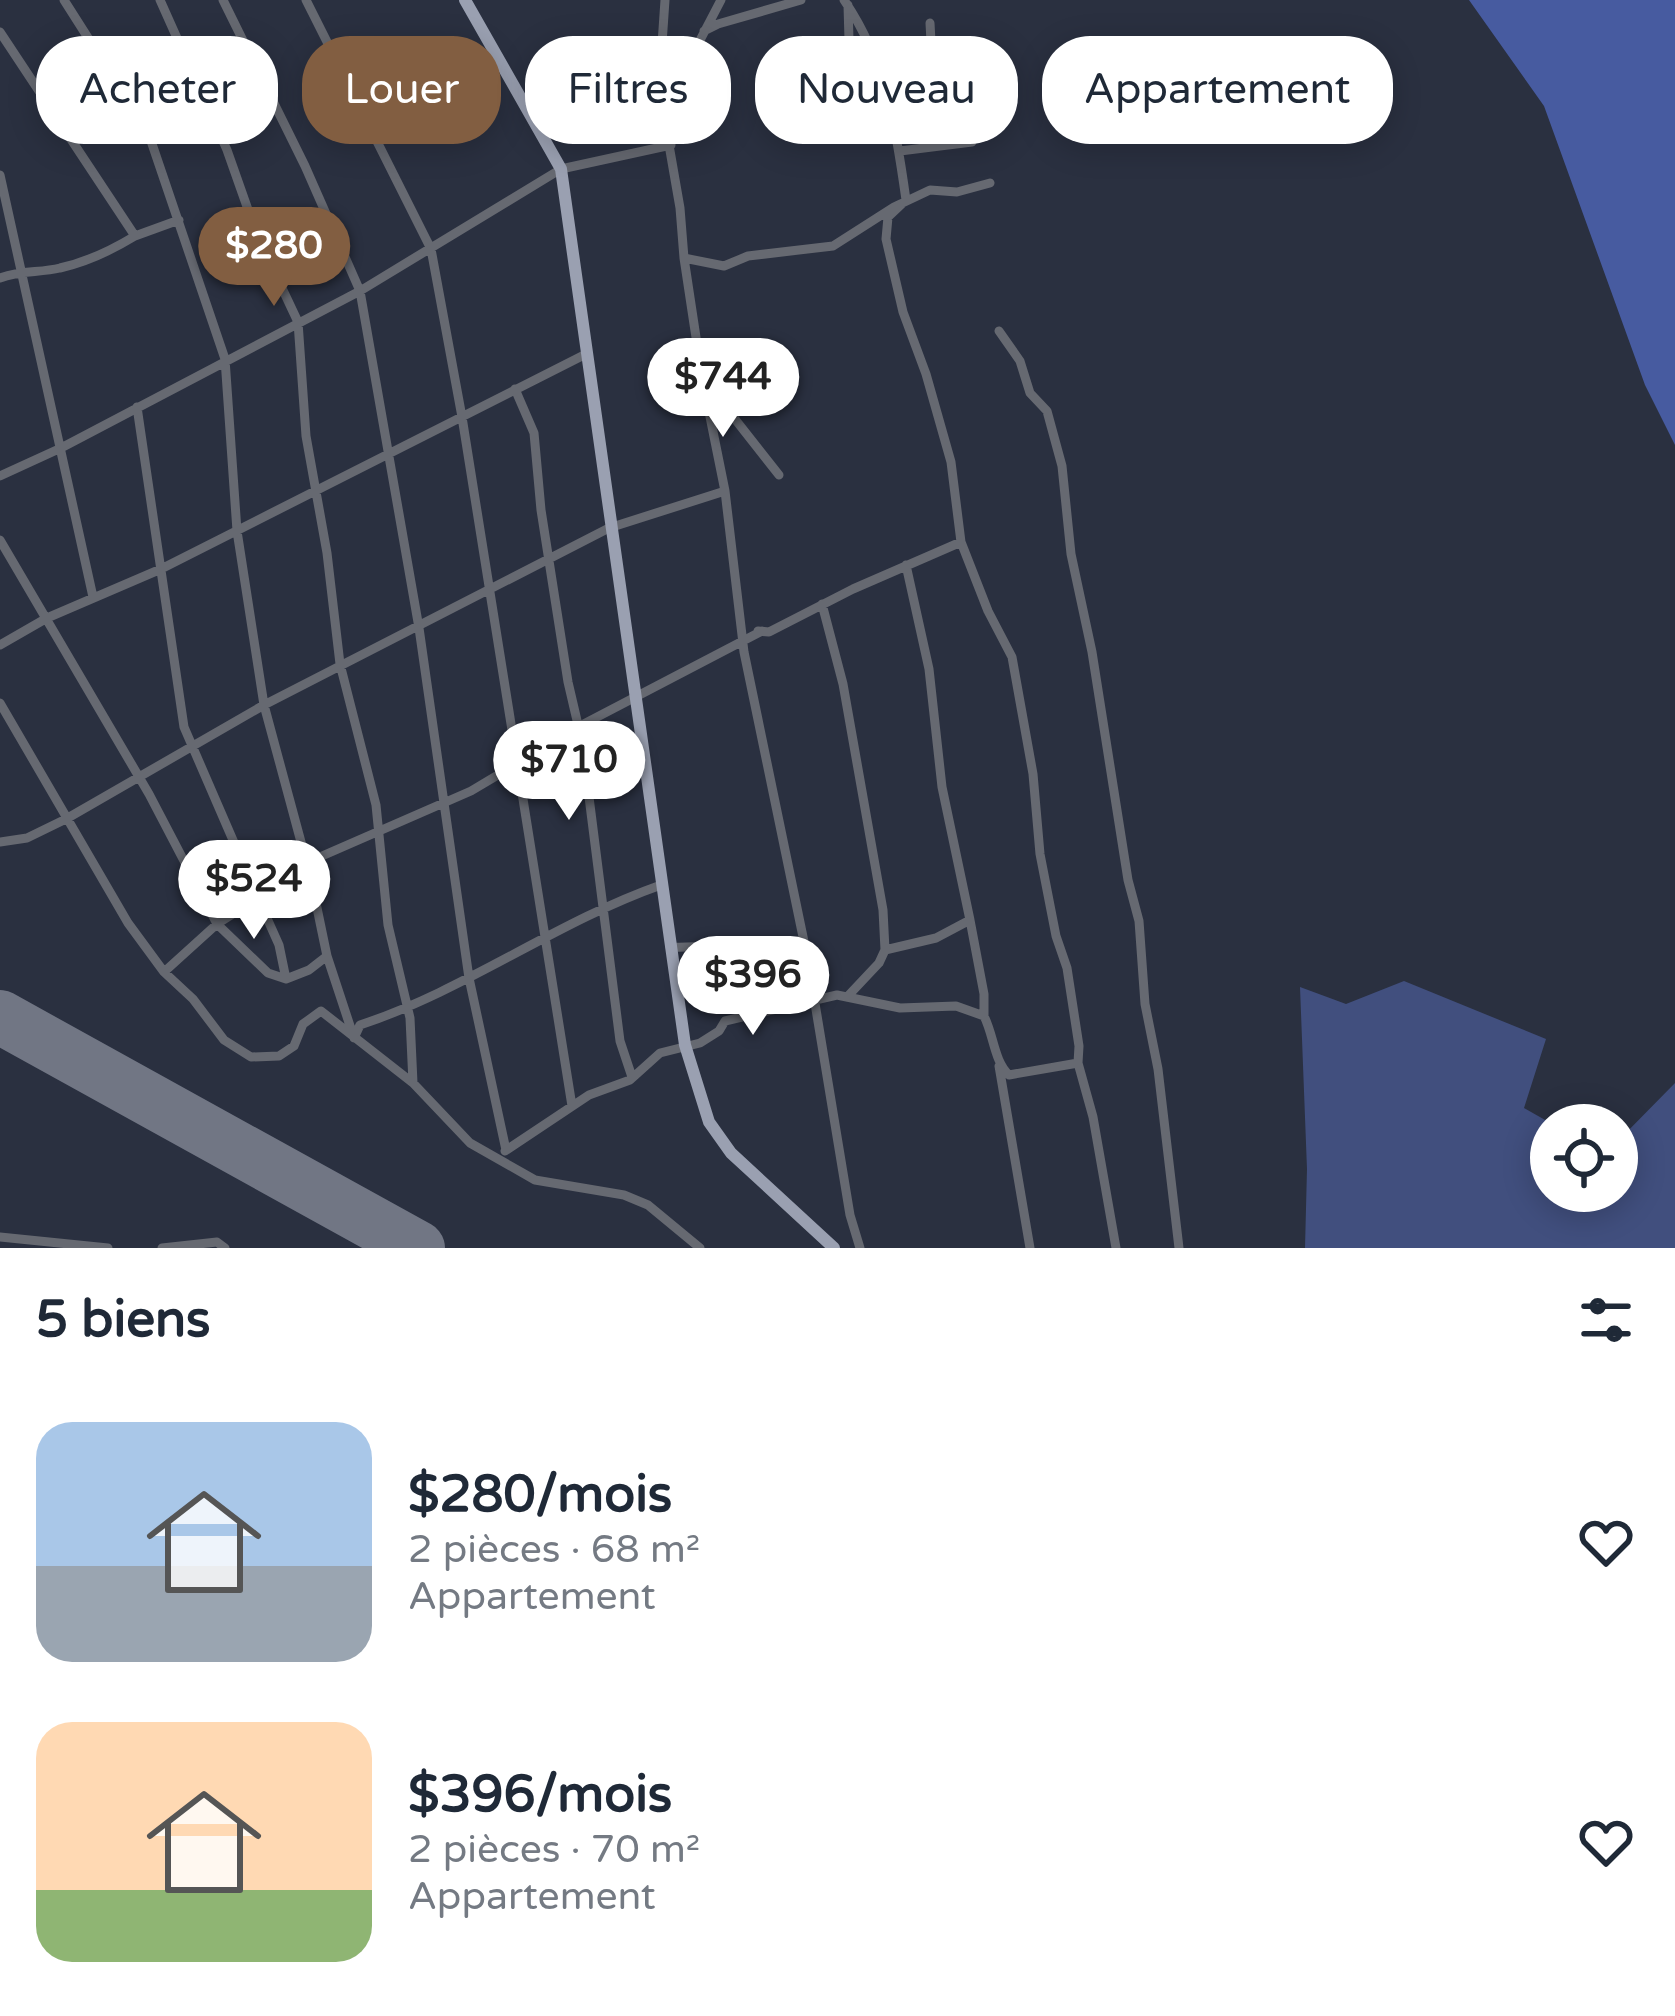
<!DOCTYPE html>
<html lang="fr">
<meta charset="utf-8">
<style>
:root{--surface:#fff;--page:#f6f6f7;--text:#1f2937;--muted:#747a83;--accent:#825e41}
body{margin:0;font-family:"Varela Round",sans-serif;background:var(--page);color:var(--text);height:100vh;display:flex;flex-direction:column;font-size:45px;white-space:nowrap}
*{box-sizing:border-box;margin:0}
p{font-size:39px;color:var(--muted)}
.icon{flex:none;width:66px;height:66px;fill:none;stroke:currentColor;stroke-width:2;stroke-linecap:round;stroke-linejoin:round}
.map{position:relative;height:1248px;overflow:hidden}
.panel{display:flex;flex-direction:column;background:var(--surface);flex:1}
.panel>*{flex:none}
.banner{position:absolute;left:36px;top:36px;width:1605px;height:108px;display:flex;gap:24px}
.buttons{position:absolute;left:1530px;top:1104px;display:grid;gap:24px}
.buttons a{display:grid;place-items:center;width:108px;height:108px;border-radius:50%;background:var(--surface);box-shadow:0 6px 30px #0003;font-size:60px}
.price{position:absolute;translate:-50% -102px;padding:0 27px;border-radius:42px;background:#fff;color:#222;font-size:39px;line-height:78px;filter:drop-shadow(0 3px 6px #0008)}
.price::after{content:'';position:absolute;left:50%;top:72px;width:36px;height:27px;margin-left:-18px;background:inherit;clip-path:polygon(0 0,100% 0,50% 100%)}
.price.selected{background:var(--accent);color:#fff}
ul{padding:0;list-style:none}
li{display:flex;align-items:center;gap:36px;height:300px;padding:0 36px}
li span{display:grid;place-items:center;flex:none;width:336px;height:240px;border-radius:36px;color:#555}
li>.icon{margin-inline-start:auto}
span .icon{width:144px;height:144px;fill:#fffc;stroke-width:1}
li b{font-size:51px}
h2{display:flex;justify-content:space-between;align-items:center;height:144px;padding:0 36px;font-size:51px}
.pill{padding:0 42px;border-radius:48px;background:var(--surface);box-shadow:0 6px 30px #0003;font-size:42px;line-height:108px}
.pill.selected{background:var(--accent);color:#fff}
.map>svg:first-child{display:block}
</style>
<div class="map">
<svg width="1675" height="1248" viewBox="0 0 1675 1248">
<rect width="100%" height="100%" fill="#2a3040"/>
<!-- green -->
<path fill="#414f7e" d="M1404 981 1546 1039 1524 1108 1554 1125H1551V1191H1617V1142L1675 1083V1248H1305L1307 1169 1300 987 1346 1004Z"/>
<!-- water -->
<path fill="#475ba0" d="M1469 0H1675V445L1645 385 1544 106Z"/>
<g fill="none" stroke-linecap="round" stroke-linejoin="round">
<!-- runway -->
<path stroke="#717684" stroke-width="54" d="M0 1017 418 1248"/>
<!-- minor -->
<path stroke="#666971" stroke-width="9" d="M64 0 148 132 225 359 237 531 264 705 311 879 327 956 354 1038
M160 0 227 150 257 235 298 322 306 436 327 553 340 664 376 805 388 925 410 1018 413 1083
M223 0 305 166 360 291 419 628 469 978 506 1150
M306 0 431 249 462 417 572 1106
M665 0 662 44 665 122 680 208 684 258 702 377 725 491 744 652 808 961 850 1215 860 1248
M844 0C886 61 896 128 906 200L888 217 886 239 903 312 926 374 951 462 961 542 988 611 1012 657 1033 774 1040 854 1056 936 1067 968 1079 1046 1078 1063 1093 1117 1116 1248
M704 31 718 24 801 0
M0 32 135 236 179 220
M841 64 849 40 848 5
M889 96 920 90 921 99 934 98 930 23
M669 128 697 46 721 0
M896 133 959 121
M900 151 972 142
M0 175 93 597
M684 258 724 266 748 256 833 246 894 207 930 190 957 192 990 183
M0 278C20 270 40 273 60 268 87 262 112 250 135 236
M999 331 1020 361 1030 393 1047 411 1062 466 1071 554 1092 652 1128 880 1139 921 1145 1004 1158 1069 1179 1248
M705 381 779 475
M515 389 534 433 541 510 568 682 582 742 620 1041 632 1077
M137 407 184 727 258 898 311 879 322 856 471 791 578 727 762 631
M0 476 61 448 360 291 561 169 671 145
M0 540 149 794 217 924 268 973 286 979 309 970 327 956
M906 565 929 669 942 787 970 920
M822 604 843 684 883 910 885 950 879 963 847 997
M758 631 769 632 853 589 961 542
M0 645 47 618 161 569 586 354
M0 703 128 923 164 972 193 999 224 1040 251 1057 279 1056 294 1046 303 1024 321 1011 413 1083 470 1143 535 1180 624 1195 648 1205 700 1248
M0 842 27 838 66 819 264 705 609 528 725 491
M670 947C716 950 768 931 808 961
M885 950 936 938 970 920 984 994V1016
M164 972 217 924 258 898 279 945 286 979
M354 1038 360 1025C466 990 556 922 661 885
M999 1066 1030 1248
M505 1151 589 1095 630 1080 660 1053 700 1043 719 1031 725 1021 837 995 900 1008 956 1006 984 1016C994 1036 994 1061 1009 1075L1078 1063
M0 1237 108 1248
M162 1248 217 1242 225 1248"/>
<!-- major -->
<path stroke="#9aa0b1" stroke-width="12" d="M465 0 561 169 685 1045 709 1122 731 1153 834 1248"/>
</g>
</svg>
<div class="buttons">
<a><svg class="icon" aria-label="locate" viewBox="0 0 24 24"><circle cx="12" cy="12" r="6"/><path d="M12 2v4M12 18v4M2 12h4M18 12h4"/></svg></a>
</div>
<b class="price selected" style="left:274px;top:309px">$280</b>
<b class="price" style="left:723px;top:440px">$744</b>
<b class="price" style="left:569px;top:823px">$710</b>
<b class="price" style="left:254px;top:942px">$524</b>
<b class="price" style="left:753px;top:1038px">$396</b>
<div class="banner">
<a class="pill">Acheter</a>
<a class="pill selected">Louer</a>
<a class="pill">Filtres</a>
<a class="pill">Nouveau</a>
<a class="pill">Appartement</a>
</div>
</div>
<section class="panel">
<h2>5 biens<svg class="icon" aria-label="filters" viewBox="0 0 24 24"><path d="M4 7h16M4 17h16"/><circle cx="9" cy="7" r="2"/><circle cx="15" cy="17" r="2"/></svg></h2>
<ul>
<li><span style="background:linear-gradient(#a9c7e8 60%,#9aa5b1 0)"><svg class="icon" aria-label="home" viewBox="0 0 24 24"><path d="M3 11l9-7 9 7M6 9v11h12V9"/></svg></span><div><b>$280/mois</b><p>2 pièces · 68 m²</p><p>Appartement</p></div><svg class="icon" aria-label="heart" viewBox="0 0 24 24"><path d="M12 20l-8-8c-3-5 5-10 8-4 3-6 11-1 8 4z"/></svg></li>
<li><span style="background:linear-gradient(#ffd9b3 70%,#8fb573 0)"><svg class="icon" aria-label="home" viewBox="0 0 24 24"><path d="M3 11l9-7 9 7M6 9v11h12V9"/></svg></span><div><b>$396/mois</b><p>2 pièces · 70 m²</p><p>Appartement</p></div><svg class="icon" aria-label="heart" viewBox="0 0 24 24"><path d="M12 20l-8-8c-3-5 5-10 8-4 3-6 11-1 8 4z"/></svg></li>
</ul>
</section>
